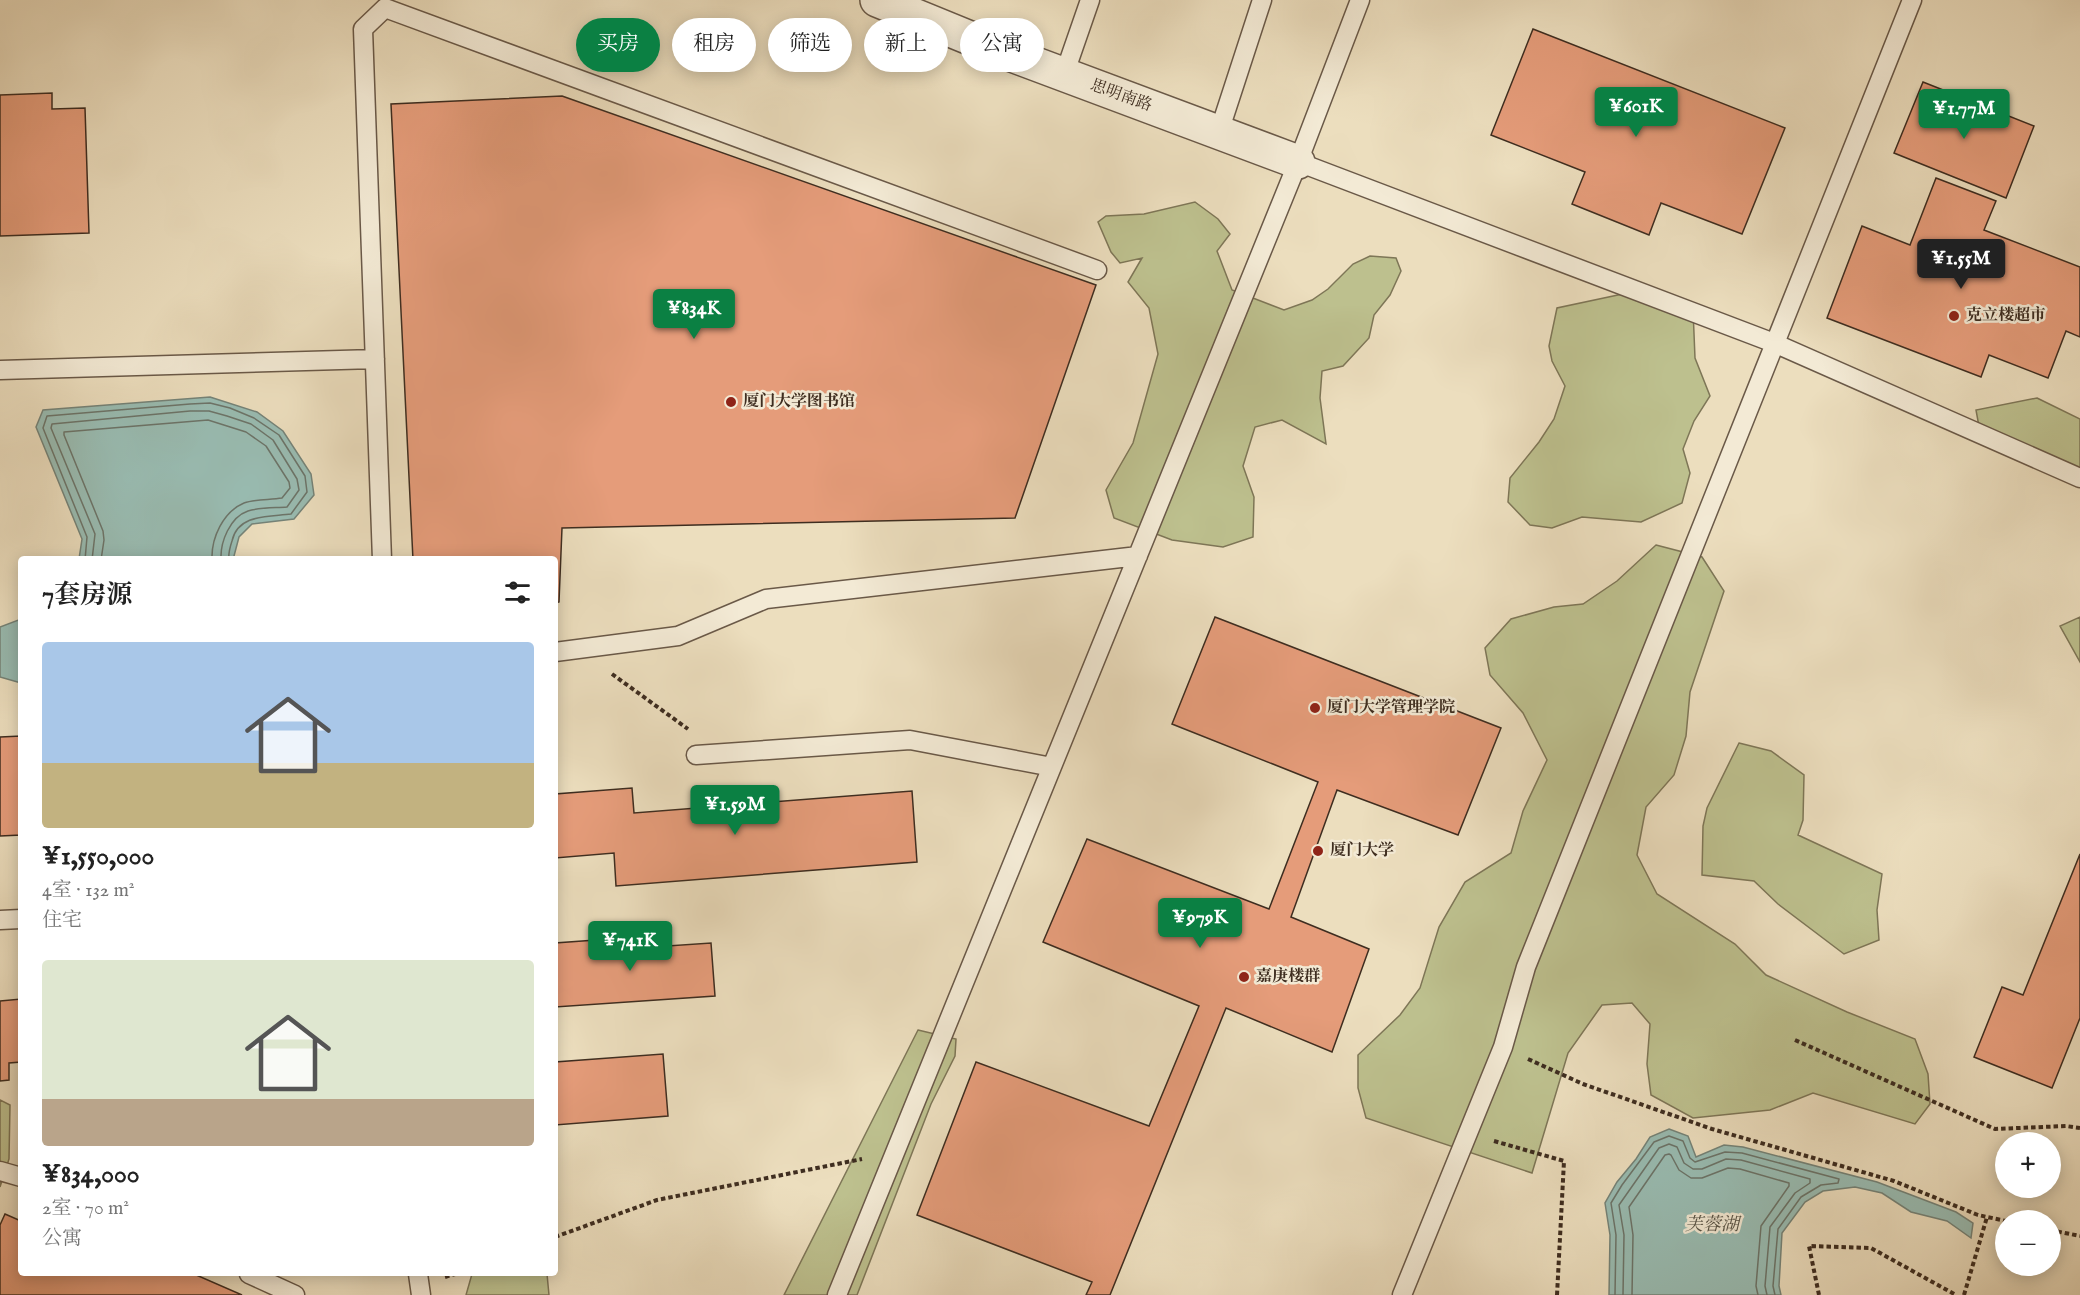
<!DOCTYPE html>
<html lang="zh">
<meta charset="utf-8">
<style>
:root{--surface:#fff;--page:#f6f6f6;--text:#222;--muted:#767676;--accent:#0b8043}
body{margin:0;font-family:"IM FELL English","Noto Serif SC",serif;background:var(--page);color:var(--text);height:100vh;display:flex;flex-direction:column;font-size:22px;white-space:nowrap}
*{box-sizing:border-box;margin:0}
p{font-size:20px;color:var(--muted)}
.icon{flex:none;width:33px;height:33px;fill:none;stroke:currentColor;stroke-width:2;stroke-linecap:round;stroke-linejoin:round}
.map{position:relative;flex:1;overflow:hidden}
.panel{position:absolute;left:18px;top:556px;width:540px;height:720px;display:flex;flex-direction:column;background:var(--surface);border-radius:6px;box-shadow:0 3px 15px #0003}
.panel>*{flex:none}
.hud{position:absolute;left:576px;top:18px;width:570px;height:54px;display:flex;gap:12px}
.tools{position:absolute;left:1995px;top:1132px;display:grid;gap:12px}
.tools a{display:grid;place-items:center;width:66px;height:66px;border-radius:50%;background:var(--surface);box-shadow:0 3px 15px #0003;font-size:30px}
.price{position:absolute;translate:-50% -51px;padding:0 14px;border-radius:6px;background:var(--accent);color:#fff;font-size:20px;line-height:39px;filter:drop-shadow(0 2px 3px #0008)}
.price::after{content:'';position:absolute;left:50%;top:36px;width:18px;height:14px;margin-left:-9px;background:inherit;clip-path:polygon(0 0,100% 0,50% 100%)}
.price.on{background:#222;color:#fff}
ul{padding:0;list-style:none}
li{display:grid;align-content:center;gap:12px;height:318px;padding:0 24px}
li span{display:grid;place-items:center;height:186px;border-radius:6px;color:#555}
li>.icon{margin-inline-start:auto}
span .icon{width:108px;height:108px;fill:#fffc;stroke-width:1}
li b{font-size:26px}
h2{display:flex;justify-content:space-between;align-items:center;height:72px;padding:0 24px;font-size:26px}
.chip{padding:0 21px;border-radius:27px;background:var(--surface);box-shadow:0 3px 15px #0003;font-size:21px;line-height:54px}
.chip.on{background:var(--accent);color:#fff}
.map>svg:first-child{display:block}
</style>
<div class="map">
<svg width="2080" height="1295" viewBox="0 0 2080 1295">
<rect width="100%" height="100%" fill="#ecdebe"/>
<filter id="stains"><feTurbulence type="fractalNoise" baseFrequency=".00333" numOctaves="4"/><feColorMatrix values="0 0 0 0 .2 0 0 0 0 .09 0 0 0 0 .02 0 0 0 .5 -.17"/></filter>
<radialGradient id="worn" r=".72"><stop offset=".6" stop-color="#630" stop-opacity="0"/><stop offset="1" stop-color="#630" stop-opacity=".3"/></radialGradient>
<!-- green -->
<path fill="#bdc08e" stroke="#7e7657" stroke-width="1.5" d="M1195 202 1218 219 1230 234 1217 251 1232 290 1284 310 1312 300 1328 289 1353 264 1370 256 1396 258 1401 271 1390 295 1374 315 1369 338 1343 366 1322 371 1320 398 1326 444 1282 420 1255 427 1243 466 1254 497 1253 537 1223 547 1172 540 1114 518 1106 490 1133 443 1158 354 1149 308 1128 282 1142 258 1120 263 1111 252 1098 222 1106 216 1144 214Z
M1646 289 1693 309 1695 358 1710 396 1694 421 1683 449 1690 473 1682 503 1641 522 1582 517 1552 528 1530 525 1508 502 1510 478 1539 442 1554 419 1565 386 1552 361 1549 346 1557 308Z
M2037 398 2080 419V471L1980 432 1976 410Z
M1656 545 1702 557 1724 591 1690 692 1686 736 1674 775 1646 807 1637 855 1657 894 1735 944 1766 975 1847 1012 1915 1039 1928 1074 1930 1104 1915 1124 1813 1093 1770 1110 1693 1118 1651 1095 1647 1064 1650 1024 1632 1003 1602 1005 1568 1053 1532 1173 1366 1118 1358 1088V1055L1400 1015 1420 988 1439 927 1465 882 1511 853 1523 811 1547 760 1523 713 1490 675 1485 648 1511 619 1554 607 1583 604 1617 581Z
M2080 617V662L2060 626Z
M1739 743 1771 751 1804 775 1803 820 1798 835 1882 874 1877 910 1879 940 1844 954 1778 904 1754 881 1702 875 1703 826 1707 808Z
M918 1030 956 1039 955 1056 931 1104 857 1295H784Z
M0 1100 10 1105 9 1159 0 1187Z
M472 1274H547L549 1295H466Z"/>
<!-- water -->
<path fill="#99bcb2" stroke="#758378" stroke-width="1.5" d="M210 397 257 412 283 431 311 474 314 495 294 519 252 524 239 537 234 556 237 559H79L82 539 36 427 43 410Z
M21 619V683L0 677V627Z
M1669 1129 1688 1136 1696 1157 1724 1145 1743 1147 1877 1182 1956 1212 1973 1223 1971 1238 1947 1221 1911 1212 1882 1193 1855 1187 1823 1191 1805 1202 1782 1233 1779 1286 1781 1295H1609L1610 1235 1605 1203 1617 1182 1636 1159 1650 1137Z"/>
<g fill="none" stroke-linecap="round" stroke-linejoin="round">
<!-- shore -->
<path stroke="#6c7469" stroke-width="1.5" d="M85 560 87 537 43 428 47 416 190 404 210 403 230 408 254 418 279 435 305 476 307 492 291 514C268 517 238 514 232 541 230 547 228 553 229 560
M92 560 95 534 51 428 52 424 190 411H209L227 416 251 424 273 440 297 479 299 490 287 507C275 508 260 507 248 511 230 517 220 542 221 560
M101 560 104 540 103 531 64 435V432L208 420 246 432 266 446 289 482 290 488 282 498C270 500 255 499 244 503 223 512 211 538 212 560
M1615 1295 1616 1235 1611 1203 1622 1185 1654 1142 1669 1136 1683 1141 1690 1158 1695 1162 1725 1152 1742 1153 1839 1179 1838 1183 1821 1185 1801 1197 1778 1229 1773 1286 1775 1295
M1623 1295 1624 1235 1619 1205 1659 1148 1669 1144 1677 1147 1684 1163 1693 1169H1702L1726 1159 1741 1160 1810 1179V1183L1795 1193 1770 1227 1765 1286 1767 1295
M1632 1295 1633 1235 1629 1207 1665 1155 1669 1154 1671 1155 1679 1170 1691 1178H1702L1728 1168 1740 1169 1789 1183V1186L1761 1226 1756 1286 1758 1295"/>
</g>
<!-- building -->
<path fill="#e59c7a" stroke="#3e2d20" stroke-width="1.5" d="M1533 29 1785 128 1742 234 1661 203 1649 235 1572 204 1585 172 1491 135Z
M1923 82 2034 126 2006 198 1894 153Z
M52 93V109L85 108 89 233 0 236V95Z
M562 96 1096 285 1015 518 562 528 559 602 555 603V560H413L391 104Z
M1936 178 1996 201 1984 230 2080 267V337L2066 331 2048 378 1989 355 1981 377 1827 318 1862 226 1910 245Z
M1215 617 1501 728 1458 835 1337 790 1291 917 1369 949 1332 1052 1226 1008 1110 1295H1086L1092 1282 917 1215 976 1062 1149 1126 1199 1006 1043 942 1087 839 1269 909 1318 782 1172 724Z
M21 736V835L0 836V737Z
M632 788 634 813 912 791 917 862 616 886 614 853 555 858V794Z
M2080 854V1018L2052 1088 1974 1057 2002 987 2023 995Z
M637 937 638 948 711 943 715 996 555 1007V943Z
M21 999V1062L9 1063V1080L0 1081V1001Z
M663 1054 668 1116 555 1125V1062Z
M5 1214 21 1221V1274H194L242 1295H0V1225Z"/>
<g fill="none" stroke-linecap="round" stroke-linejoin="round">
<defs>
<path id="lane" d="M1064 75 1090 0
M1219 132 1262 0
M1298 162 1774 343 2080 478
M0 370 375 359
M382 560 363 29 385 8 1097 270
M555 652 678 636 766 599 1138 556
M696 755 910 740 1052 767
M0 920 21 919
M0 1171 21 1177
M249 1274 295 1295
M418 1274 421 1295
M837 1295 1298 162 1360 0
M1402 1295 1503 1047 1526 967 1912 0"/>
<path id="street" d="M877 0 1009 54 1298 162"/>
</defs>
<!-- lane casing -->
<use href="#lane" stroke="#6a5948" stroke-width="21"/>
<!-- street casing -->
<use href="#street" stroke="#6a5948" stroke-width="36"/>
<!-- path -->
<path stroke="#3e2d20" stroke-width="4" stroke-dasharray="4.5 3" stroke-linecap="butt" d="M612 674 688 729
M1795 1040 1995 1129 2066 1126 2080 1128
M1528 1059 1583 1084 1712 1129 1894 1181 1978 1215 2006 1221
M1494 1141 1564 1161 1557 1295
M2050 1230 2080 1236
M555 1237 657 1200 862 1159
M445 1277 455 1274
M1819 1295 1809 1246 1871 1248 1956 1295
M1964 1295 1987 1217"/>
<!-- lane -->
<use href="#lane" stroke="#f3ead5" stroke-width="18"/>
<!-- street -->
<use href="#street" stroke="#f3ead5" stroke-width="33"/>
</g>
<!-- markers -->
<g fill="#8f2418" stroke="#f3ead5" stroke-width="2">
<circle cx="1954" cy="316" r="6"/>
<circle cx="731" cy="402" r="6"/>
<circle cx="1315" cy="708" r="6"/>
<circle cx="1318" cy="851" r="6"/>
<circle cx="1244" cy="977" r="6"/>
</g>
<g text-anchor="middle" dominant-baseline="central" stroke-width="5" stroke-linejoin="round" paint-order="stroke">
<!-- street labels -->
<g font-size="16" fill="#3e2d20" stroke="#f3ead5">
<text transform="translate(1121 96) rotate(20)">思明南路</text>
</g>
<!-- poi labels -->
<g font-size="16" font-weight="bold" fill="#3e2d20" stroke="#f3ead5" text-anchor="start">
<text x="1966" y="316">克立楼超市</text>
<text x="743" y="402">厦门大学图书馆</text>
<text x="1327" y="708">厦门大学管理学院</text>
<text x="1330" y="851">厦门大学</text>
<text x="1256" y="977">嘉庚楼群</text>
</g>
<!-- water labels -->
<g font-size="18" font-style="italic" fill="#555144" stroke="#f3ead5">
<text x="1712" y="1225">芙蓉湖</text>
</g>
</g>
<rect width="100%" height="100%" filter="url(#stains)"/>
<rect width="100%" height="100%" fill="url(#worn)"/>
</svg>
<div class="tools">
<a>+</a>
<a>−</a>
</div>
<b class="price" style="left:1636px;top:138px">¥601K</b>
<b class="price" style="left:1964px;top:140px">¥1.77M</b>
<b class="price on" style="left:1961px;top:290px">¥1.55M</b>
<b class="price" style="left:694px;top:340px">¥834K</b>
<b class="price" style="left:735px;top:836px">¥1.59M</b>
<b class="price" style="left:1200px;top:949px">¥979K</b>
<b class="price" style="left:630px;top:972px">¥741K</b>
<div class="hud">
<a class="chip on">买房</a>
<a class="chip">租房</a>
<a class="chip">筛选</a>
<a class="chip">新上</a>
<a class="chip">公寓</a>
</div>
<section class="panel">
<h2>7套房源<svg class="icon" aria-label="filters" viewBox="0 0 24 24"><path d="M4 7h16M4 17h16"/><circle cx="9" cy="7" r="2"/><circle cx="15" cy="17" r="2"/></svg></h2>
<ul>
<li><span style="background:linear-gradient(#a9c7e8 65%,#c2b280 0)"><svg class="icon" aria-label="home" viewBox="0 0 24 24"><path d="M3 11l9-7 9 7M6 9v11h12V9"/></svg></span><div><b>¥1,550,000</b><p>4室 · 132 m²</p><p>住宅</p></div></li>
<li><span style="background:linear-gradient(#dfe7d0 75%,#b9a48a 0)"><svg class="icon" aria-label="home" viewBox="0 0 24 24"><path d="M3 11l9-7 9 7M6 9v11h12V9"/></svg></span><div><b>¥834,000</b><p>2室 · 70 m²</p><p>公寓</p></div></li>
</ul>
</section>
</div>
